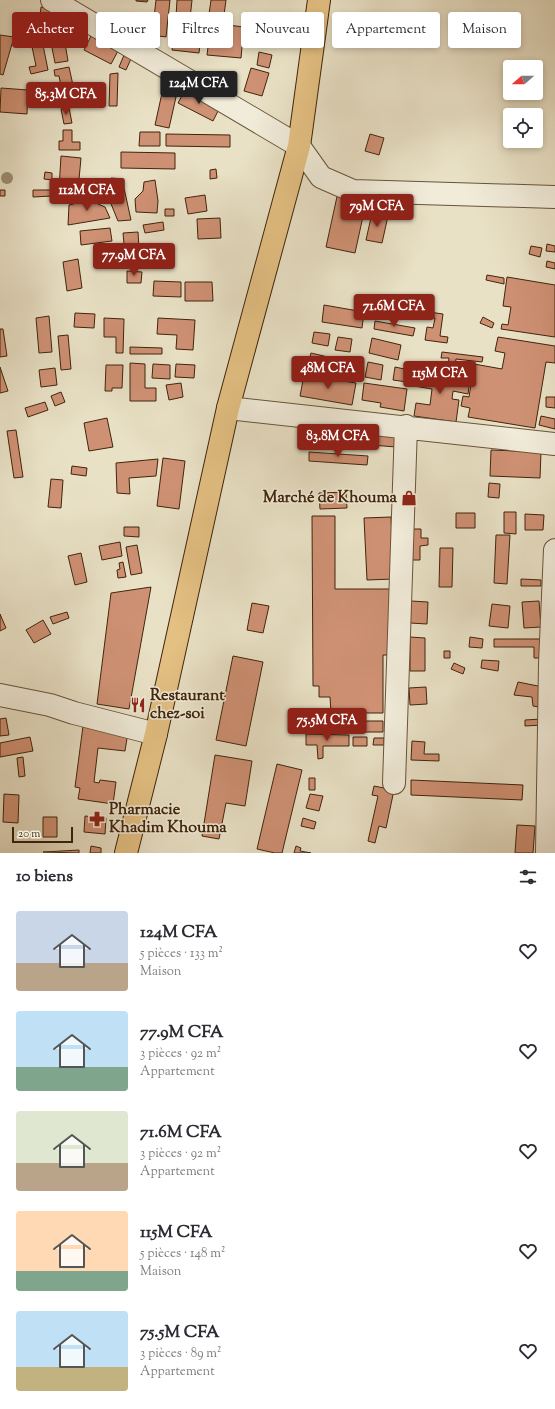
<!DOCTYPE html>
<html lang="fr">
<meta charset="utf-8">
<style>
:root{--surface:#fff;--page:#f7f7f7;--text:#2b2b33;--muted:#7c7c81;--accent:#8f2418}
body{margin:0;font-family:"Sorts Mill Goudy",serif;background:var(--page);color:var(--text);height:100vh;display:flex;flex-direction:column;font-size:15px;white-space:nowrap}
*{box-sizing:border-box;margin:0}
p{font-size:13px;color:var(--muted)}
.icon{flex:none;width:22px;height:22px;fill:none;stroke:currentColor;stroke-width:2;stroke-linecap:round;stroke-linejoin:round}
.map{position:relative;height:853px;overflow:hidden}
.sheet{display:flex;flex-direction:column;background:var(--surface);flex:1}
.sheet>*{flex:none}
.banner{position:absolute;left:12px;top:12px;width:531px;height:36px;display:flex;gap:8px}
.needle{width:26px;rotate:250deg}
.fabs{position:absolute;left:503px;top:60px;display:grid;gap:8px}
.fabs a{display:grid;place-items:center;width:40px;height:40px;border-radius:4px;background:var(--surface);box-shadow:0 2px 6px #0003;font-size:20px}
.scale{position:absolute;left:12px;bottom:10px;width:61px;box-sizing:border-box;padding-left:4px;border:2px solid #40250c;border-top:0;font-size:11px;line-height:14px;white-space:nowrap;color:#40250c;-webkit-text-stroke:3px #f1ecda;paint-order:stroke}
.price{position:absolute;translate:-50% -34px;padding:0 9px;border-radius:4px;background:var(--accent);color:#fff;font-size:13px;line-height:26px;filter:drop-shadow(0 1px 2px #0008)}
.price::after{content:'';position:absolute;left:50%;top:24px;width:12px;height:9px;margin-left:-6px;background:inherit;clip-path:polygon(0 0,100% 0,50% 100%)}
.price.current{background:#222;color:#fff}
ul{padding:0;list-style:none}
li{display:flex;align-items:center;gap:12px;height:100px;padding:0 16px}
li span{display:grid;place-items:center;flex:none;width:112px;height:80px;border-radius:4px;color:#555}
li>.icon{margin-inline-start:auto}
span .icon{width:48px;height:48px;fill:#fffc;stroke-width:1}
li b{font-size:17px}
h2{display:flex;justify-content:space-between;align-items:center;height:48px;padding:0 16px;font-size:17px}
.pill{padding:0 14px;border-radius:4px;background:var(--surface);box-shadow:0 2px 6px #0003;font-size:14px;line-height:36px}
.pill.current{background:var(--accent);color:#fff}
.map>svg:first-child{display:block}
</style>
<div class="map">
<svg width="555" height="853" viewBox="0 0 555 853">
<rect width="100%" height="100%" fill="#e9e1c6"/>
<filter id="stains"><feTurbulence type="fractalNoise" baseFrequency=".005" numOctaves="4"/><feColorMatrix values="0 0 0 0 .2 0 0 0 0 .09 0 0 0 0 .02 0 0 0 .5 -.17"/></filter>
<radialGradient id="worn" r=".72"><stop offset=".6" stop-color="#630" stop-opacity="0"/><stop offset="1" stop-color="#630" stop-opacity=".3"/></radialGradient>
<!-- building -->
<path fill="#cf9174" stroke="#40250c" d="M136 0H148L147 2 136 1Z
M156 0H170L166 37 152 35Z
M177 0H192L190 19 176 17Z
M211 0H226L224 15 209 14Z
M41 7 50 9 47 26 39 25Z
M211 23 244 27 241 58 207 55Z
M175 26 202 29 199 53 172 50Z
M63 31 68 61 55 63 49 33Z
M0 35 14 37 3 75 0 74Z
M91 36 118 51 111 64 84 50Z
M42 40 48 70 31 74 29 67 36 66 31 42Z
M127 48 134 52 126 70 119 67Z
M259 52 272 55 269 68 257 65Z
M69 67 76 99 64 101 59 76H55L54 70Z
M251 68 269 73 262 96 244 91Z
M118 73 117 106H109L110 74Z
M1 88 28 90 27 114 0 112Z
M185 90 220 107 213 121 178 103Z
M162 93 176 97 169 128 155 125Z
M69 108 72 123 64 124 61 109Z
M63 130H72V142H80V150H59V141H63Z
M140 132H160V146H139Z
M166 134 230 135V147L166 146Z
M370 134 384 138 379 155 365 151Z
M121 152 175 153V169L121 168Z
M61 156 81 158 78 190 59 189Z
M216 169 217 178 210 179V170Z
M45 172 52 173V180L44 179Z
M111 178 124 179V188L131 220 118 221 107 194Z
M155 180 158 201 157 213 136 212 135 199 143 191 144 182Z
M0 190H5V196H0Z
M33 190H52V196L33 197Z
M338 192 367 198 355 253 326 247Z
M205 195 207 211 188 214 185 198Z
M101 197 98 204 105 207 110 218 68 225 69 205Z
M165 209H174V216H165Z
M372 213 388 216 382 243 366 240Z
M220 218 221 238 198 239 197 219Z
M163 222 164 230 145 233 143 225Z
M110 228 112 241 81 245 80 231Z
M138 232 140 265 126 266 123 233Z
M547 244 555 246V252L546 251Z
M531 246 542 248 540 257 529 254Z
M78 259 82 288 67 291 63 262Z
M547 261 555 263V269L546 267Z
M127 271 142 272 141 283H127Z
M487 275 504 278V284L486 280Z
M507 277 555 285V337L501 329 502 324 508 325 511 307 503 306Z
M154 281 181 282V297L153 296Z
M185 282H212L213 301H185Z
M324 305 364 312 362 328 322 322Z
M429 312 443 314 440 336 448 337 447 343 425 340 427 327 433 328 435 318 428 317Z
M75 313 95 314 94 328 74 327Z
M49 316 52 352 39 353 36 318Z
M483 317 494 323 492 328 480 323Z
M104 318 124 319 123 353H116V337H104Z
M158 318 195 320 193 350 176 349 177 335 157 334Z
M375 321 415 328 413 336 374 329Z
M0 329H3L7 356 0 357Z
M314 332 330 334 328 346 312 343Z
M68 335 71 369 61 370 58 336Z
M338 337 352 339 350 352 335 350Z
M498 337 555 346V363L546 362 535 428 468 417 470 408 461 406 463 396 469 397 474 364 502 369 505 353 495 351Z
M372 338 401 345 398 360 369 353Z
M130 347 162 348V354H130Z
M442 352 483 357 482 362 456 359 455 366H448L449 358H441Z
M311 353 328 357 325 368 308 364Z
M368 362 383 365 381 380 365 377Z
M130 363 145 364V388H156V401H130Z
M153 364 170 365V379L152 378Z
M176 364 195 365 194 378 175 377Z
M106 365H123L122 388H112V391H105Z
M0 367 8 391 0 393Z
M395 367 409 370 407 382 393 380Z
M55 368 57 385 41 387 39 370Z
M416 370 470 379 468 394 453 391 452 399 459 400 456 422 414 416 416 403 430 405 432 389 414 386Z
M304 375 356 383 352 405 300 396Z
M181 383 183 397 169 400 166 385Z
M364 383 407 389 404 411 380 407 381 403 362 400Z
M61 392 65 402 55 406 51 396Z
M546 397H555V408L546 407Z
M45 402 48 410 28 417 25 408Z
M541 416 555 419V429L539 425Z
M107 418 113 447 89 451 84 423Z
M16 430 23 477 14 478 7 431Z
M318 430 327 431V441H317Z
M360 432 396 435V447L359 444Z
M491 450 541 452 540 478 490 476Z
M309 452 368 456 367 465 309 461Z
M163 458 185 461 179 509 157 506Z
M158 459 156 476 129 478 130 494 117 493 116 463Z
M72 466 87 468 86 476 71 474Z
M51 479 63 480 61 508 48 507Z
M489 483 500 484 499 498 488 497Z
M346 492 347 508 320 509 319 493Z
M504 512H516V534L504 533Z
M456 513H475V528H456Z
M525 514 544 515 543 530H525Z
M312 516H335V589H392V655H383V713H331L330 697H319V686H313Z
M391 517 394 579 367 580 364 518Z
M124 527H139V537L124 536Z
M411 529H421V538H428V545L420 546V560H410Z
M496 535H510L507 584 494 583Z
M120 542 122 556 102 560 99 546Z
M137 545 142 573 131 575 126 547Z
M440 548H453L452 587H439Z
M81 553 87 582 75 585 68 556Z
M123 562 126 577 118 578 117 570 120 569 119 563Z
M521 579 541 580V586H521Z
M151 587 129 709 97 704 111 593Z
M411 601 428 602 427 624 410 623Z
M539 601 541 627 524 628 522 602Z
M252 603 269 606 263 633 247 630Z
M492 604 510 606 508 628 489 626Z
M67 612 69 618 53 624 50 617Z
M0 614 6 628 0 631Z
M43 620 51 634 34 643 26 630Z
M410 637 425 638V671H410Z
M470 637 483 639 482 648 469 647Z
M494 639H541L542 658H534V647H494Z
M444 651H450V658H444Z
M233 656 263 662 246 746 216 740Z
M482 660 499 661 498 671 481 668Z
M454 663 465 668 463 674 451 669Z
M518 682 548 688 544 708 533 706 532 697 514 695Z
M426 687 427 704 410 705 409 688Z
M6 718 9 735 0 736V719Z
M541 719 542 725 525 726V720Z
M356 721H383V732H355Z
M83 726 128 732 125 751 98 748 94 782 99 783 100 780 116 782 113 804 78 799 80 788 75 787Z
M306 734 349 735V746H323V758L318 759 317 745H306Z
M30 737 33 751 0 757V743Z
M353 737H367V746H353Z
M374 738H384V745H373Z
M412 741 425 742 424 754H439V761L411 760Z
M215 755 252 761 245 806 226 803 219 839 202 836Z
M23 757 25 776 19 777 17 758Z
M277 764 302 770 282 853H275L257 849Z
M309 778H315V790H309Z
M411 780 523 785 522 800 411 795Z
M374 786 394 790 386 828 379 826 375 843 368 841 378 796 372 795Z
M4 794 19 795 18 823 3 822Z
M310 794 323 796 319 811 306 808Z
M85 816 106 818 105 834 84 832Z
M43 817H57V837H43Z
M303 818 316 822 314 829 301 826Z
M517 825 535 826 533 853H515Z
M91 846 101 848V853H90Z
M296 846 301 848 300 851 311 853H294Z
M79 850V853L43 852Z"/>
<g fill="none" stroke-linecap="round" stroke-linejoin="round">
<defs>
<path id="minor" d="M52 0 299 146 321 177 353 191 555 197
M228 408 555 444
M0 695 50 705 74 713 156 734
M394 783 406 426
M547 853 550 664 555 550"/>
<path id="major" d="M126 853 156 734 228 408 299 146 319 0"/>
</defs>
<!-- minor casing -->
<use href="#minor" stroke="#6a543a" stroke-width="24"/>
<!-- major casing -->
<use href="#major" stroke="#40250c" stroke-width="24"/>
<!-- minor -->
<use href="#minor" stroke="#f1ecda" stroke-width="22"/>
<!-- major -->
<use href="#major" stroke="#e4c083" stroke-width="22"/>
</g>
<!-- trees -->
<circle fill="#9d8f72" cx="7" cy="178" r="6"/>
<!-- icons -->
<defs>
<symbol id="shop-bare" viewBox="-9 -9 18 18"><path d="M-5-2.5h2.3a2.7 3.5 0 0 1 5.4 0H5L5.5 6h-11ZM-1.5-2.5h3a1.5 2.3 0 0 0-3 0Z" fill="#8f2418" stroke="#f1ecda" stroke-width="2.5" paint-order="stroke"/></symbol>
<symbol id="restaurant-bare" viewBox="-9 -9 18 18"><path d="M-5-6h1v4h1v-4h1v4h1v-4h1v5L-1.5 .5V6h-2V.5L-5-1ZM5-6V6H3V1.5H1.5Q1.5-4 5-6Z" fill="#8f2418" stroke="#f1ecda" stroke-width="2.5" paint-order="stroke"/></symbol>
<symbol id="pharmacy-bare" viewBox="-9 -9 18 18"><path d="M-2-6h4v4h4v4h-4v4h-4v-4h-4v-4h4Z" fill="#8f2418" stroke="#f1ecda" stroke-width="2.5" paint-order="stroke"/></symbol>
</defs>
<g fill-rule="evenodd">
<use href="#shop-bare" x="398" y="487" width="22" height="22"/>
<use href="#restaurant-bare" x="127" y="694" width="22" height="22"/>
<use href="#pharmacy-bare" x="86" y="808" width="22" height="22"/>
</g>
<g text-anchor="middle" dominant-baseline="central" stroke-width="3" stroke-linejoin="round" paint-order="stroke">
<!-- poi labels -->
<g font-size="16" font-weight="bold" fill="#40250c" stroke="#f1ecda" text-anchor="start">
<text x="397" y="498" text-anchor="end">Marché de Khouma</text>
<text x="150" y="696">Restaurant<tspan x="150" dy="18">chez-soi</tspan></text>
<text x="109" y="810">Pharmacie<tspan x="109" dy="18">Khadim Khouma</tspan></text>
</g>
</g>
<rect width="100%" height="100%" filter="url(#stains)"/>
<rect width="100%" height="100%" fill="url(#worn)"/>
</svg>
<div class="fabs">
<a><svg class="needle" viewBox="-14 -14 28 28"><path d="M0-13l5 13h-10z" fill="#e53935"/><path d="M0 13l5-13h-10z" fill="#7c7c81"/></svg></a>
<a><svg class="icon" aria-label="locate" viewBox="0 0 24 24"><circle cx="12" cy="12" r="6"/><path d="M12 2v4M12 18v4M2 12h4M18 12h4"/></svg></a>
</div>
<div class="scale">20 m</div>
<b class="price current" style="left:199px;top:105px">124M CFA</b>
<b class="price" style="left:66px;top:116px">85.3M CFA</b>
<b class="price" style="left:87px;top:212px">112M CFA</b>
<b class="price" style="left:377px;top:228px">79M CFA</b>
<b class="price" style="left:134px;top:277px">77.9M CFA</b>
<b class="price" style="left:394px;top:328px">71.6M CFA</b>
<b class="price" style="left:328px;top:390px">48M CFA</b>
<b class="price" style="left:440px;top:395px">115M CFA</b>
<b class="price" style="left:338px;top:458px">83.8M CFA</b>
<b class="price" style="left:327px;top:742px">75.5M CFA</b>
<div class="banner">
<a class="pill current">Acheter</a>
<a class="pill">Louer</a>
<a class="pill">Filtres</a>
<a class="pill">Nouveau</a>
<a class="pill">Appartement</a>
<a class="pill">Maison</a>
</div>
</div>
<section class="sheet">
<h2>10 biens<svg class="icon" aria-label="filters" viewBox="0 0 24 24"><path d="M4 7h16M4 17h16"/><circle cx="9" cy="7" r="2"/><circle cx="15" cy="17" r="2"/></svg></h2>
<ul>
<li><span style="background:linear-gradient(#c9d6e8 65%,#b9a48a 0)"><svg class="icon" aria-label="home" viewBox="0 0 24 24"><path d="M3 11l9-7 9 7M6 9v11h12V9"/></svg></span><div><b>124M CFA</b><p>5 pièces · 133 m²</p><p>Maison</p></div><svg class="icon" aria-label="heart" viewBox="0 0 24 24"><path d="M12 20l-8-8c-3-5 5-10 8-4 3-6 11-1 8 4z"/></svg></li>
<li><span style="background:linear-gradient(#bfe0f5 70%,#7fa58c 0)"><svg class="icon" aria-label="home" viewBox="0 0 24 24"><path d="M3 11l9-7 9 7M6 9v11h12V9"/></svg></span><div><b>77.9M CFA</b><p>3 pièces · 92 m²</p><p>Appartement</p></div><svg class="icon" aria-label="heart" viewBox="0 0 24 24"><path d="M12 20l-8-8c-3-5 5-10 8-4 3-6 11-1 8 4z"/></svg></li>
<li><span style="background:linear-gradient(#dfe7d0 65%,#b9a48a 0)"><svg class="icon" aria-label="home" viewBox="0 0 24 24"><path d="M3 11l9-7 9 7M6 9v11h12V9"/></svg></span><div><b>71.6M CFA</b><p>3 pièces · 92 m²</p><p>Appartement</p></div><svg class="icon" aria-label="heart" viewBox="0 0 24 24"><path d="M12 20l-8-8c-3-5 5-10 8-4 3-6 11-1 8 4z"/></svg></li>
<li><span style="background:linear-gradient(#ffd9b3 75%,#7fa58c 0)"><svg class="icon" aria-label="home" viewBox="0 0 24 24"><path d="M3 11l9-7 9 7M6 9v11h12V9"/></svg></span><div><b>115M CFA</b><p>5 pièces · 148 m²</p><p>Maison</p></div><svg class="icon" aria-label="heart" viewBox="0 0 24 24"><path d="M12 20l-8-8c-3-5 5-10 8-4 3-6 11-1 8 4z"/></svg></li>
<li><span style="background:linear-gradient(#bfe0f5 70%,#c2b280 0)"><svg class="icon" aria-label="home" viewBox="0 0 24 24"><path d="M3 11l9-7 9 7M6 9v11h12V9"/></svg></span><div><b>75.5M CFA</b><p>3 pièces · 89 m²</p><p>Appartement</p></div><svg class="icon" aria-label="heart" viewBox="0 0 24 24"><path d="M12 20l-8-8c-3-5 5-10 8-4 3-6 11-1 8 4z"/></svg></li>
</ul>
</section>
